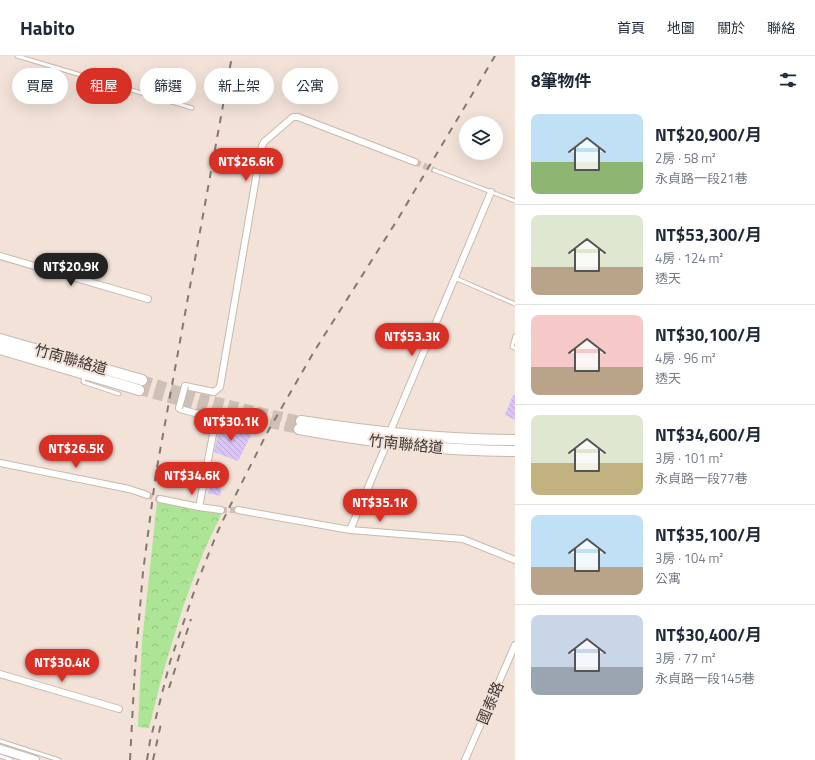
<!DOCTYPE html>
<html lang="zh-TW">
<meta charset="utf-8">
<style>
:root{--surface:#fff;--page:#f2f2f3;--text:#1f2937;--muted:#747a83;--line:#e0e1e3;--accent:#d93025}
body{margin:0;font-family:"Titillium Web","Noto Sans TC",sans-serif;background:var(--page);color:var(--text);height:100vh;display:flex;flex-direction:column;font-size:15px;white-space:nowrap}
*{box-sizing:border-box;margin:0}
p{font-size:13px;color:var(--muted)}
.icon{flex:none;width:22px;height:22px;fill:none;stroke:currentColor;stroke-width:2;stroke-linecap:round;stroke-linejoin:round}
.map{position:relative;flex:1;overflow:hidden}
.drawer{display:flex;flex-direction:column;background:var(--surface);width:300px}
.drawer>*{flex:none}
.banner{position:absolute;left:12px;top:12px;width:380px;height:36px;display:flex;gap:8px}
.tools{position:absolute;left:459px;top:60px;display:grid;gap:8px}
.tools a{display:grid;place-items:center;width:44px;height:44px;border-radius:50%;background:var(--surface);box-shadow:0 4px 16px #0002;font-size:20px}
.price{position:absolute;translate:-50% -34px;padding:0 9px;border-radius:14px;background:var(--accent);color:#fff;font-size:13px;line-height:26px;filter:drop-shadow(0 1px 2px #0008)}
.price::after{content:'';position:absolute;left:50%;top:24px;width:12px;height:9px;margin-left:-6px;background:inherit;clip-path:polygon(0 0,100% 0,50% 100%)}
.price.current{background:#222;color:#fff}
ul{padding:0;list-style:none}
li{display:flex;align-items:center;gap:12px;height:100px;padding:0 16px}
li+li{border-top:1px solid var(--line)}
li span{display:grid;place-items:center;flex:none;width:112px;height:80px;border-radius:8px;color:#555}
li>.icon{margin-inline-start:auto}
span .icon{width:48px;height:48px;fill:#fffc;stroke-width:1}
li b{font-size:17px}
h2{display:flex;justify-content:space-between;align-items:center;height:48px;padding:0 16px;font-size:17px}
.chip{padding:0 14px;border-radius:18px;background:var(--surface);box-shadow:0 4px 16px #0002;font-size:14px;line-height:36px}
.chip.current{background:var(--accent);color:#fff}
header{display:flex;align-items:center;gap:24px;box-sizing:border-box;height:56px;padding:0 20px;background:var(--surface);border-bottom:1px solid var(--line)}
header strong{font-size:19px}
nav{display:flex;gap:22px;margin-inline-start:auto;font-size:14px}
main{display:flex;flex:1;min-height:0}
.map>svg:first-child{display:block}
</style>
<header>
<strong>Habito</strong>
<nav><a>首頁</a><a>地圖</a><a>關於</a><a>聯絡</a></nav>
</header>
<main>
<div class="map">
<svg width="515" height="704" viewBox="0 0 515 704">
<defs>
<pattern id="forest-crowns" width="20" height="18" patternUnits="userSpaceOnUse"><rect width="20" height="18" fill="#ace596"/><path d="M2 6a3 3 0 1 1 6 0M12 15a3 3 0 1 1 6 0" fill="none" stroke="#95c582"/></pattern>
<pattern id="building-back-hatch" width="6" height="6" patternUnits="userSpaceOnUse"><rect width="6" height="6" fill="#dbc4f8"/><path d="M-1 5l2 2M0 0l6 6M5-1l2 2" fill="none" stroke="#bda9d5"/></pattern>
</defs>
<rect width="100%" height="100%" fill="#f2e2d8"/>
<!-- forest -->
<path fill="url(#forest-crowns)" d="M157 446 222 457 203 497 183 551 162 620 149 672 138 671 142 586Z"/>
<!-- building -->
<path fill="url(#building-back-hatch)" d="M513 339 515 340V364L505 359Z
M221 367 251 379 238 405 214 396Z
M211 425 222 427 220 440 208 437Z"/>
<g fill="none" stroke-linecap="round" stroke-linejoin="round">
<!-- minor-tunnel -->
<path stroke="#cec0b7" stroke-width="6" stroke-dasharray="6 3" stroke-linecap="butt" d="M415 106 434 114
M147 439 160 443
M221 454H238"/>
<!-- primary-tunnel -->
<path stroke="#cec0b7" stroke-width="10" stroke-dasharray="10 5" stroke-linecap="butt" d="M142 324 204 343 254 355 301 365
M139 334 250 363 299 373"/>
<defs>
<path id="service" d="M17 0 192 52
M434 114 515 145
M455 222 515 248
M515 280 512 291 515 292
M84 319 83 326 119 338
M0 685 59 704
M0 700 11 704"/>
<path id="minor" d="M0 200 148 243
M185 330 214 336 220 331 258 110 262 90 264 86 293 61H298L415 106
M179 352 180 353 209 361 214 363 215 368 199 451
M0 407 129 433 147 439
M160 443 199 451 221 454
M238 454 350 474 463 483 515 504
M350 474 384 394 392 371 491 136
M0 618 119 653
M465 704 515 589"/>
<path id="tertiary" d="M0 693 35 704"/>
<path id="primary" d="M0 283 142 324
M0 293 139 334
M301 365C372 376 443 384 515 384
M299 373C370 386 442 395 515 395"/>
</defs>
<!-- service casing -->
<use href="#service" stroke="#c8b9af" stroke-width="5"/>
<!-- minor casing -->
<use href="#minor" stroke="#c8b9af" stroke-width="8"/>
<!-- tertiary casing -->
<use href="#tertiary" stroke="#c8b9af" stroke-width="10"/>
<!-- primary casing -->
<use href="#primary" stroke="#c8b9af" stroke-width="12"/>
<!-- service -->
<use href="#service" stroke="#fff" stroke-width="3"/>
<!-- minor -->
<use href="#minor" stroke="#fff" stroke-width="6"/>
<!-- tertiary -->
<use href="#tertiary" stroke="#fff" stroke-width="8"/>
<!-- primary -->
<use href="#primary" stroke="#fff" stroke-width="10"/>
<!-- rail -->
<path stroke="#837973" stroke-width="2" stroke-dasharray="7 7" stroke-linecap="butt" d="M169 632 191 563
M130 704 135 611 143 516 156 417 232 0
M147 704 150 685 170 606 197 527 217 477 228 454 267 377 315 294 396 166 495 0
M153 704 162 663"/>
<defs>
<path id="minor-bridge" d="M179 352 185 330"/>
</defs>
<!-- minor-bridge casing -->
<use href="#minor-bridge" stroke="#c8b9af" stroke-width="8" stroke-linecap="butt"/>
<!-- minor-bridge -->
<use href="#minor-bridge" stroke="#fff" stroke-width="6"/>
</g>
<g text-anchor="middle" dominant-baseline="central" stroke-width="4" stroke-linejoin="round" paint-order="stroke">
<!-- street labels -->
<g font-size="15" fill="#3d3733" stroke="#f2e2d8">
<text transform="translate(71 303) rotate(16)">竹南聯絡道</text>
<text transform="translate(406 388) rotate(6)">竹南聯絡道</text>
<text transform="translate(490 647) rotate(-67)">國泰路</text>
</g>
</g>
</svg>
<div class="tools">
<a><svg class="icon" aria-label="layers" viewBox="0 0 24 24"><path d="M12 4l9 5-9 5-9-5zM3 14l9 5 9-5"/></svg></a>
</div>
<b class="price" style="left:246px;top:126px">NT$26.6K</b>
<b class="price current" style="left:71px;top:231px">NT$20.9K</b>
<b class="price" style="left:412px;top:301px">NT$53.3K</b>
<b class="price" style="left:231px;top:386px">NT$30.1K</b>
<b class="price" style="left:76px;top:413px">NT$26.5K</b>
<b class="price" style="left:192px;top:440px">NT$34.6K</b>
<b class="price" style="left:380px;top:467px">NT$35.1K</b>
<b class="price" style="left:62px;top:627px">NT$30.4K</b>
<div class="banner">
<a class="chip">買屋</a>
<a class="chip current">租屋</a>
<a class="chip">篩選</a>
<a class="chip">新上架</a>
<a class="chip">公寓</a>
</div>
</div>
<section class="drawer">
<h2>8筆物件<svg class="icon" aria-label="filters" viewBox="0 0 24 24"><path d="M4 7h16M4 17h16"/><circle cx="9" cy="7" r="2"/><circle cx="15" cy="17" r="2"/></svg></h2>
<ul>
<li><span style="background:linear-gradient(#bfe0f5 60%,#8fb573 0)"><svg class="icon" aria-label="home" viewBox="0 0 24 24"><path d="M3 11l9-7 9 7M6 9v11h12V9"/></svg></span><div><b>NT$20,900/月</b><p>2房 · 58 m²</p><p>永貞路一段21巷</p></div></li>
<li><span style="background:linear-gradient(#dfe7d0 65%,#b9a48a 0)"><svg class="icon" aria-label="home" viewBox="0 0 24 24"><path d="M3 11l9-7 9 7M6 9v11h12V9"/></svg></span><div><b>NT$53,300/月</b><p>4房 · 124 m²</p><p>透天</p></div></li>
<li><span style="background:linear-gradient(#f6c9c9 65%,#b9a48a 0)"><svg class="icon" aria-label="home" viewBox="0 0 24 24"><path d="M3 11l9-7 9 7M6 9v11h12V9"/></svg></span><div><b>NT$30,100/月</b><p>4房 · 96 m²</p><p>透天</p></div></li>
<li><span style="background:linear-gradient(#dfe7d0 60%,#c2b280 0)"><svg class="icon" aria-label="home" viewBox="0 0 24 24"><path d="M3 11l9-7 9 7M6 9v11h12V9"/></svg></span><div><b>NT$34,600/月</b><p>3房 · 101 m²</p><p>永貞路一段77巷</p></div></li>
<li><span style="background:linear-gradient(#bfe0f5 65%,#b9a48a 0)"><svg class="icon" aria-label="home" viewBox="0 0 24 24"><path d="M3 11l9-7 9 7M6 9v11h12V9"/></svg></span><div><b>NT$35,100/月</b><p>3房 · 104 m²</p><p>公寓</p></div></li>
<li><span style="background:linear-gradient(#c9d6e8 65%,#9aa5b1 0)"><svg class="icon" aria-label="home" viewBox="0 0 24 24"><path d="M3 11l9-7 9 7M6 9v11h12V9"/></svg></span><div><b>NT$30,400/月</b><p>3房 · 77 m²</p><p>永貞路一段145巷</p></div></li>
</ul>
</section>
</main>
